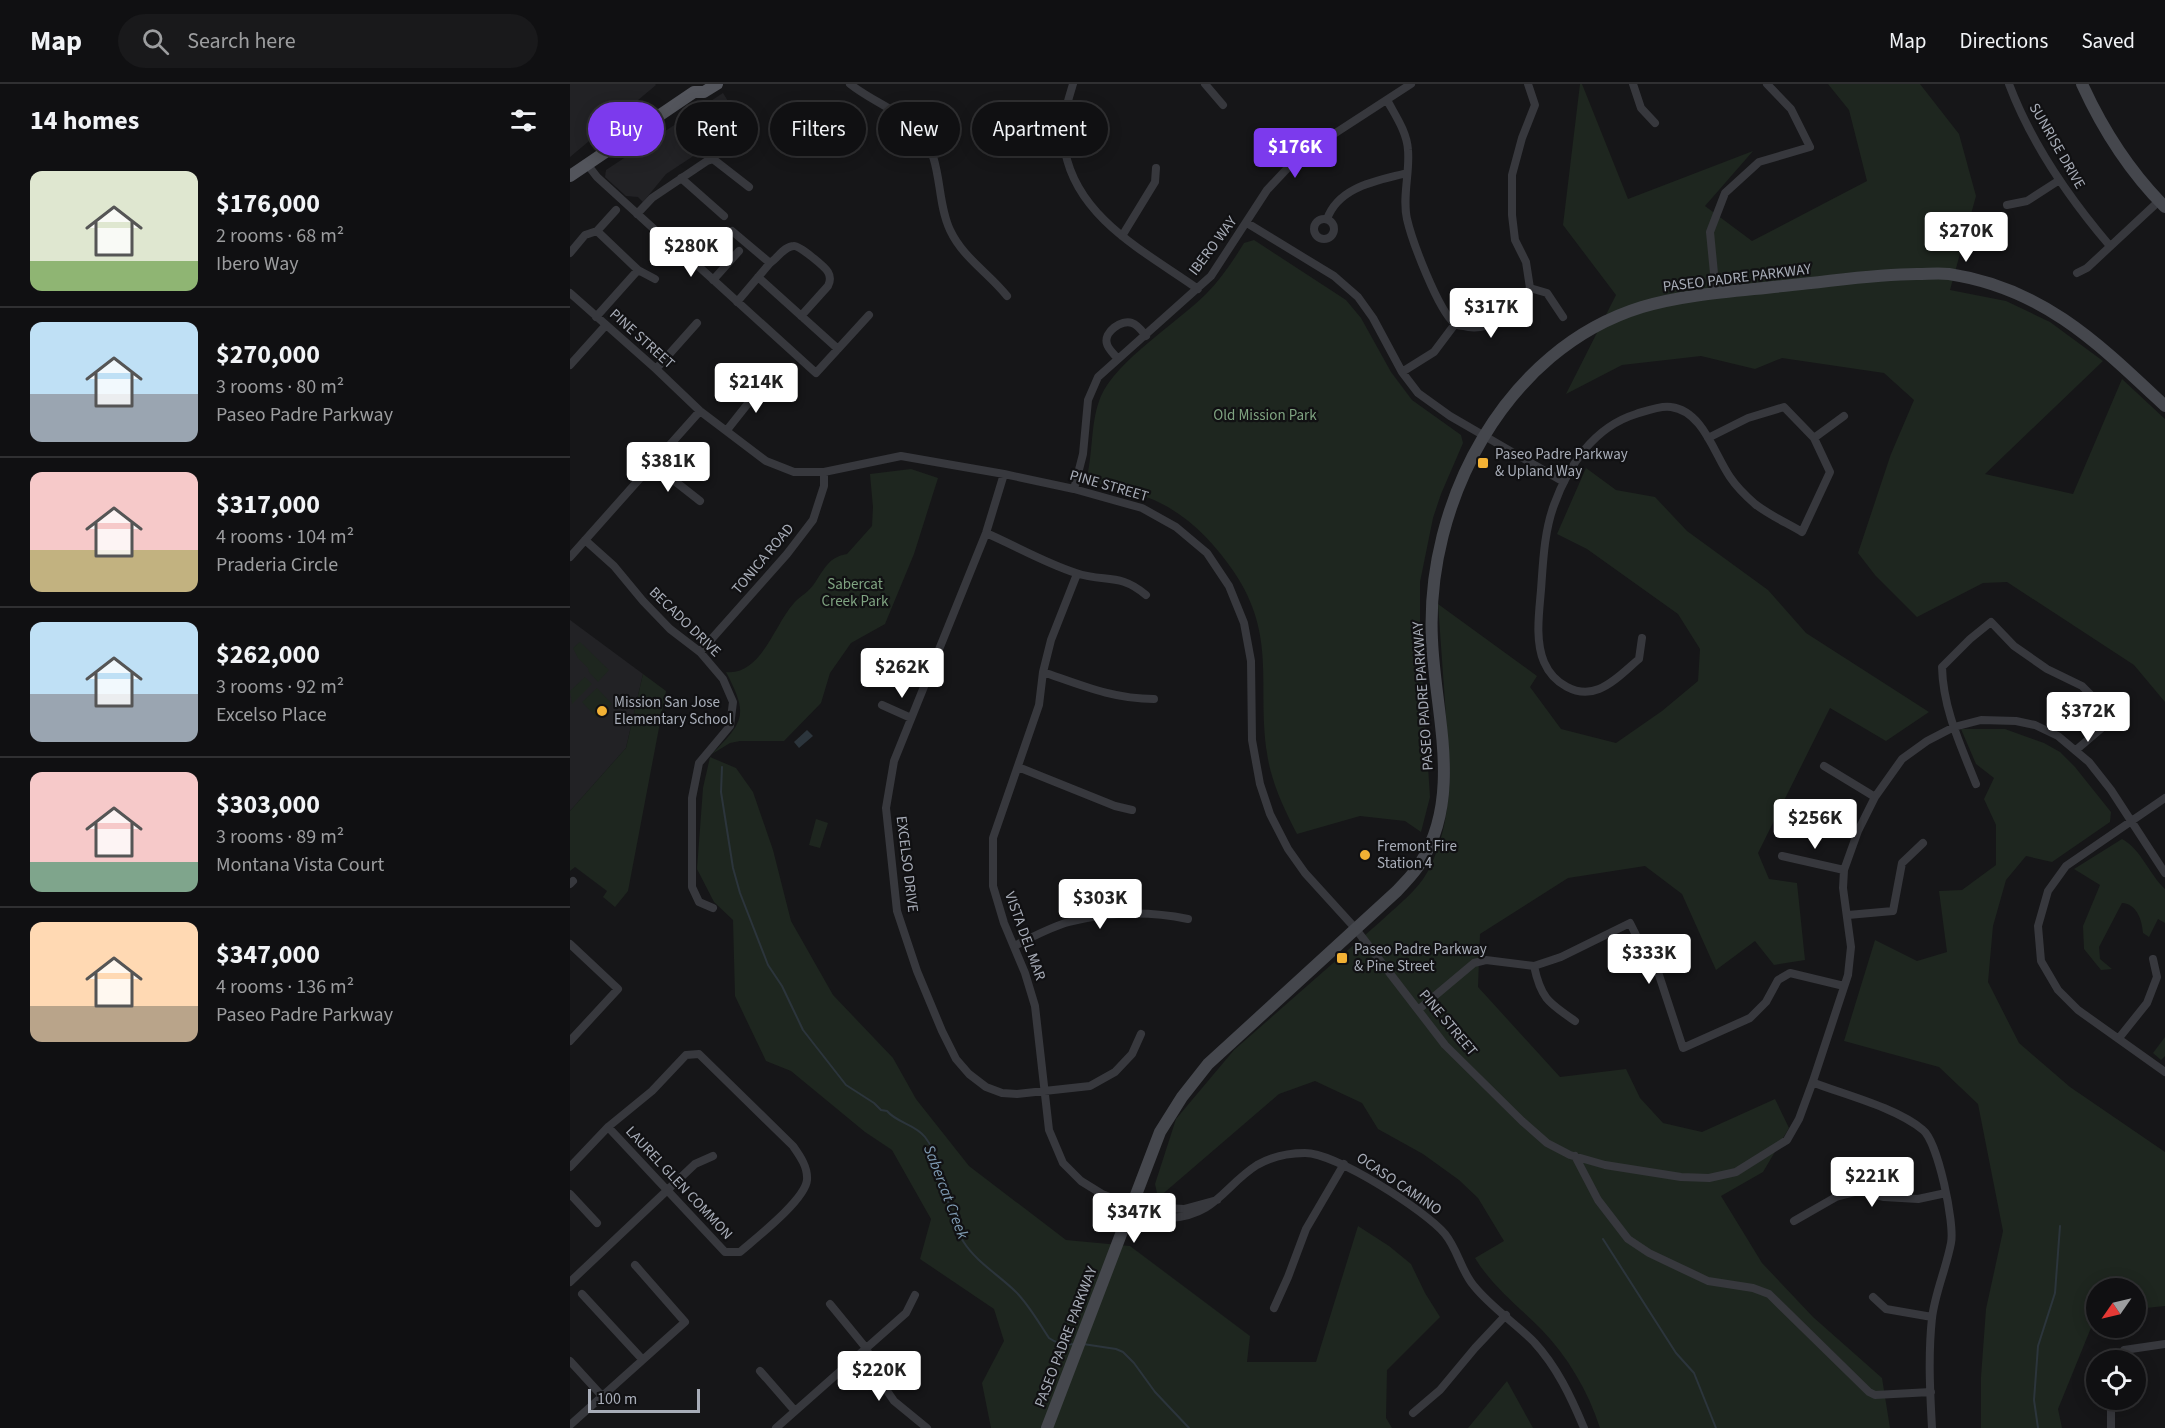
<!DOCTYPE html>
<meta charset="utf-8">
<style>
:root{--surface:#101012;--page:#19191b;--text:#f1f3f6;--muted:#9c9d9f;--line:#303032;--accent:#7c3aed}
body{margin:0;font-family:"Source Sans 3",sans-serif;background:var(--page);color:var(--text);height:100vh;display:flex;flex-direction:column;font-size:22px;white-space:nowrap}
*{box-sizing:border-box;margin:0}
p{font-size:20px;color:var(--muted)}
.icon{flex:none;width:33px;height:33px;fill:none;stroke:currentColor;stroke-width:2;stroke-linecap:round;stroke-linejoin:round}
.map{position:relative;flex:1;overflow:hidden}
.side{display:flex;flex-direction:column;background:var(--surface);width:570px}
.side>*{flex:none}
.hud{position:absolute;left:18px;top:18px;width:570px;height:54px;display:flex;gap:12px}
.needle{width:39px;rotate:236deg}
.tools{position:absolute;left:1516px;top:1194px;display:grid;gap:12px}
.tools a{display:grid;place-items:center;width:60px;height:60px;border-radius:50%;background:var(--surface);box-shadow:0 3px 15px #0003,0 0 0 2px var(--line);font-size:30px}
.scale{position:absolute;left:18px;bottom:15px;width:112px;box-sizing:border-box;padding-left:6px;border:3px solid #a8adb8;border-top:0;font-size:16px;line-height:21px;white-space:nowrap;color:#a8adb8;-webkit-text-stroke:4px #111113;paint-order:stroke}
.price{position:absolute;translate:-50% -51px;padding:0 14px;border-radius:6px;background:#fff;color:#222;font-size:20px;line-height:39px;filter:drop-shadow(0 2px 3px #0008)}
.price::after{content:'';position:absolute;left:50%;top:36px;width:18px;height:14px;margin-left:-9px;background:inherit;clip-path:polygon(0 0,100% 0,50% 100%)}
.price.current{background:var(--accent);color:#fff}
ul{padding:0;list-style:none}
li{display:flex;align-items:center;gap:18px;height:150px;padding:0 30px}
li+li{border-top:2px solid var(--line)}
li span{display:grid;place-items:center;flex:none;width:168px;height:120px;border-radius:12px;color:#555}
li>.icon{margin-inline-start:auto}
span .icon{width:72px;height:72px;fill:#fffc;stroke-width:1}
li b{font-size:26px}
h2{display:flex;justify-content:space-between;align-items:center;height:72px;padding:0 30px;font-size:26px}
.tag{padding:0 21px;border-radius:27px;background:var(--surface);box-shadow:0 3px 15px #0003,0 0 0 2px var(--line);font-size:21px;line-height:54px}
.tag.current{background:var(--accent);color:#fff}
header{display:flex;align-items:center;gap:36px;box-sizing:border-box;height:84px;padding:0 30px;background:var(--surface);border-bottom:2px solid var(--line)}
header strong{font-size:28px}
nav{display:flex;gap:33px;margin-inline-start:auto;font-size:21px}
.search{width:420px;height:54px;background:var(--page);display:flex;align-items:center;gap:15px;box-sizing:border-box;padding:0 21px;border-radius:33px;color:var(--muted);font-size:22px}
main{display:flex;flex:1;min-height:0}
.map>svg:first-child{display:block}
</style>
<header>
<strong>Map</strong>
<div class="search"><svg class="icon" aria-label="search" viewBox="0 0 24 24"><circle cx="10" cy="10" r="6"/><path d="M15 15l6 6"/></svg>Search here</div>
<nav><a>Map</a><a>Directions</a><a>Saved</a></nav>
</header>
<main>
<section class="side">
<h2>14 homes<svg class="icon" aria-label="filters" viewBox="0 0 24 24"><path d="M4 7h16M4 17h16"/><circle cx="9" cy="7" r="2"/><circle cx="15" cy="17" r="2"/></svg></h2>
<ul>
<li><span style="background:linear-gradient(#dfe7d0 75%,#8fb573 0)"><svg class="icon" aria-label="home" viewBox="0 0 24 24"><path d="M3 11l9-7 9 7M6 9v11h12V9"/></svg></span><div><b>$176,000</b><p>2 rooms · 68 m²</p><p>Ibero Way</p></div></li>
<li><span style="background:linear-gradient(#bfe0f5 60%,#9aa5b1 0)"><svg class="icon" aria-label="home" viewBox="0 0 24 24"><path d="M3 11l9-7 9 7M6 9v11h12V9"/></svg></span><div><b>$270,000</b><p>3 rooms · 80 m²</p><p>Paseo Padre Parkway</p></div></li>
<li><span style="background:linear-gradient(#f6c9c9 65%,#c2b280 0)"><svg class="icon" aria-label="home" viewBox="0 0 24 24"><path d="M3 11l9-7 9 7M6 9v11h12V9"/></svg></span><div><b>$317,000</b><p>4 rooms · 104 m²</p><p>Praderia Circle</p></div></li>
<li><span style="background:linear-gradient(#bfe0f5 60%,#9aa5b1 0)"><svg class="icon" aria-label="home" viewBox="0 0 24 24"><path d="M3 11l9-7 9 7M6 9v11h12V9"/></svg></span><div><b>$262,000</b><p>3 rooms · 92 m²</p><p>Excelso Place</p></div></li>
<li><span style="background:linear-gradient(#f6c9c9 75%,#7fa58c 0)"><svg class="icon" aria-label="home" viewBox="0 0 24 24"><path d="M3 11l9-7 9 7M6 9v11h12V9"/></svg></span><div><b>$303,000</b><p>3 rooms · 89 m²</p><p>Montana Vista Court</p></div></li>
<li><span style="background:linear-gradient(#ffd9b3 70%,#b9a48a 0)"><svg class="icon" aria-label="home" viewBox="0 0 24 24"><path d="M3 11l9-7 9 7M6 9v11h12V9"/></svg></span><div><b>$347,000</b><p>4 rooms · 136 m²</p><p>Paseo Padre Parkway</p></div></li>
</ul>
</section>
<div class="map">
<svg width="1595" height="1344" viewBox="0 0 1595 1344">
<rect width="100%" height="100%" fill="#161618"/>
<!-- built -->
<path fill="#222225" d="M0 0H85L86 1 0 73Z
M153 9 172 40 96 90 73 118 68 113 56 112 35 93 36 86Z
M0 536 73 590 56 664 0 727Z"/>
<!-- green -->
<path fill="#1e261f" d="M1010 0H1012L1058 115 1183 67 1135 122 1182 157 1297 97 1279 26 1258 0H1350L1389 50 1406 112 1380 206 1436 217 1480 238 1533 277 1415 390 1503 410 1552 295 1595 335V618L1564 581 1437 498 1413 499 1347 533 1305 491 1288 469 1321 370 1344 316 1314 289 1212 274 1185 285 1131 272 1052 281 996 310 1046 211 993 141Z
M684 156 776 216 791 234 821 288 842 316 891 351 893 359 871 410 863 434 850 498V558L860 713 851 748 835 737 790 732 727 750C714 725 701 698 697 669 687 600 707 552 664 488 643 457 615 428 579 414 563 408 524 405 518 388 523 364 521 335 531 312 547 276 607 239 636 210 651 195 663 177 674 159Z
M1016 384 1046 406 1085 413 1117 447 1198 506 1236 549 1359 628 1316 657 1260 624 1188 769 1199 795 1227 799 1235 876 1204 881 1185 857 1146 886 1112 810 1075 782 998 794 910 850 908 903 990 993 1056 985 1070 1014 1093 1039 1132 1048 1205 1015 1219 1044 1193 1088 1151 1112 1192 1179 1243 1233 1312 1294 1320 1344H1030C1018 1307 998 1273 971 1245 948 1222 922 1202 905 1174L934 1157 908 1114 889 1096 853 1070 808 1045 792 1019 745 997 709 1010 588 1114 585 1100 606 1035 664 966 811 837C827 822 848 806 858 787 874 758 879 720 880 688L868 520 967 592 960 603 991 645 1046 659 1092 627 1128 597 1130 565 1108 530 1017 465 987 450Z
M341 385 368 394 344 470 315 540 281 559 260 589 251 619 214 657H170L160 659 142 670C175 637 178 630 156 588 191 592 204 541 224 519 230 512 239 508 244 500 254 486 258 473 277 470L302 442 303 423 300 390Z
M10 558 39 586 28 598 19 588 18 584 8 574 3 564Z
M73 590 96 607 58 807 45 823 33 813 37 807 5 783 0 787V727L56 664Z
M15 593 22 600 2 620 0 607Z
M27 604 42 620 27 634 12 618Z
M1391 645H1435L1474 659 1490 668 1505 683 1541 728 1540 738 1482 778 1456 772 1436 796 1423 842 1418 898 1449 959 1500 1003 1595 1068V1222L1566 1225V1204H1527V1229L1488 1325 1492 1344H1411V1293L1416 1225 1433 1147 1408 1020 1369 983 1274 957 1305 856 1347 877 1377 868 1369 807 1392 806 1426 781V741L1414 715 1424 694 1406 680Z
M140 673 166 684 183 708 203 766 221 837 263 911 323 974 346 1015 399 1082 496 1156 560 1162 680 1252 677 1278H746L788 1142 819 1162 841 1180 855 1209 870 1233 817 1286 816 1334 822 1344H421L412 1299 434 1257 424 1225 350 1175 361 1135 322 1066 295 1048 221 987 196 977 165 912 163 836 144 818 127 785 133 704Z
M246 735 258 739 250 764 239 761Z
M1552 755C1571 765 1579 790 1595 805V839L1588 835 1579 853 1573 849C1572 836 1567 820 1552 819L1529 863 1530 875 1542 885 1531 886 1514 865 1513 842 1530 801 1504 785Z
M1595 953V972L1591 976 1583 969Z
M937 1297 963 1344H898Z"/>
<!-- water -->
<path fill="#2c353c" d="M237 646 243 652 229 664 224 658Z"/>
<g fill="none" stroke-linecap="round" stroke-linejoin="round">
<!-- stream -->
<path stroke="#2c353c" stroke-width="2" d="M152 683 151 708 163 784 170 809 198 881 212 902 233 946 276 1001 304 1019 311 1026 317 1027C327 1039 345 1040 355 1053 378 1083 373 1126 393 1157 406 1178 429 1191 446 1208 459 1221 469 1239 479 1254 486 1259 495 1261 504 1260
M1033 1155 1106 1269 1124 1289 1146 1344
M513 1260 546 1265 553 1268 564 1279 585 1308 619 1344
M1468 1344 1464 1316 1468 1262 1485 1209 1490 1142"/>
<!-- street -->
<path stroke="#37383d" stroke-width="8" d="M280 0C301 17 329 26 348 47 374 74 365 114 380 146 393 174 419 189 437 212
M503 0C499 14 493 30 492 45 491 52 494 60 495 67 508 135 576 168 628 205
M635 0 653 21
M1063 0 1071 24 1085 39
M1439 0C1462 61 1499 114 1540 162
M817 16C825 31 837 48 838 66 840 89 832 113 837 135 842 157 868 226 885 240 886 241 891 242 893 242 921 250 945 225 960 204L956 178 945 156 942 131V91L952 54 965 21 958 0
M17 80 27 93 119 177 127 181 246 289 299 231
M111 94 154 132
M1437 121 1457 117 1488 97
M67 130 82 114 137 77 143 75 179 103
M744 145a10 10 0 1 1 20 0a10 10 0 1 1-20 0Z
M757 135C769 102 807 97 837 89
M677 139 764 192 788 213 803 234 832 288 848 309 880 332 994 398
M27 147 68 186 85 195
M162 147 200 179
M552 152 585 98 586 84
M0 169 15 151 27 147 46 126
M1507 189 1517 184 1589 117
M188 193 268 265
M143 196 169 167
M960 204 977 209 993 233
M0 209 86 285 130 327 196 377 224 388H254L331 372 434 390 504 405 572 424 606 443 637 469 659 502 674 539 681 577 682 656 690 700 700 730 718 765 735 789 785 844 875 961 952 1037 977 1059 1000 1071 1035 1081 1111 1093 1139 1094 1166 1088 1217 1056 1229 1035 1243 997 1278 891 1281 863 1273 804 1274 786 1288 747 1305 713 1332 675 1357 657 1384 643 1411 636 1446 637 1465 641 1488 652 1519 678 1541 706 1595 789
M1146 210 1140 148 1155 109 1189 78 1240 63 1221 25 1197 0
M167 218 200 179C208 174 214 162 224 162 229 161 255 183 258 188 261 193 260 198 258 202L231 232
M26 233 68 186
M548 275C545 271 538 265 537 260 533 248 552 235 562 239 568 241 572 247 576 252
M0 281 36 241
M86 285 127 239
M832 288 864 268 885 240
M157 346 195 298
M1244 354 1274 332
M83 380 130 417
M434 390 416 449 324 677 316 724 327 827 347 887 372 947 386 975 399 990 416 1003 432 1009 447 1010 520 1002 545 988 562 970 571 950
M504 405 513 370 518 316 528 293 641 192 697 106 727 74 841 0
M416 449C446 462 475 479 506 489 535 499 549 488 576 511
M15 456 44 482 73 517 100 545 130 568 153 595 163 618 160 642 129 679 122 714V803L129 818 143 824
M0 473 130 327
M507 490 481 556 473 588 469 621 423 754V802L434 839 455 889 465 922 479 1046 493 1079 511 1097 532 1110 562 1122 614 1125 647 1116
M1072 554 1069 575C1057 585 1044 599 1029 605 1007 614 983 599 974 578 965 557 969 529 971 506 973 479 974 448 984 421 998 382 1024 343 1066 330 1076 327 1091 321 1101 323 1133 327 1144 370 1160 393 1166 402 1177 413 1185 420 1199 431 1217 439 1232 448L1260 388 1244 354 1214 323 1178 334 1138 354
M130 568 217 470 243 436 254 402V388
M473 588C511 601 543 615 584 615
M312 621 341 634
M1254 682 1305 713
M448 683 545 722 562 726
M1406 700C1391 662 1373 625 1372 583L1400 555 1421 538 1444 562 1477 585 1512 602 1529 619 1540 637 1506 666
M1595 714 1496 782 1478 807 1468 842 1471 877 1488 906 1508 926 1595 988
M1212 772 1274 786
M0 800 3 797
M1278 831 1323 827 1332 779 1353 759
M0 860 48 905 0 957
M444 862C461 854 480 843 499 838 538 828 579 827 618 835
M964 882C971 915 979 919 1005 937
M848 926 904 879 916 876 964 882 991 873 1060 839 1075 869 1089 891 1113 964 1180 934 1196 918 1208 896 1220 889 1274 902
M1549 954 1577 919 1587 893 1583 875
M1243 997 1244 999C1276 1011 1327 1024 1353 1046 1368 1058 1385 1140 1381 1159 1376 1185 1365 1209 1362 1234 1358 1271 1360 1308 1362 1344
M1005 1072 1028 1116 1058 1155 1079 1169 1138 1197 1183 1204 1199 1210 1299 1308 1305 1311 1361 1308
M0 1083 38 1043 82 1007 116 971 129 970 223 1062C230 1072 238 1083 237 1096 235 1116 186 1154 170 1168H155L38 1043
M0 1110 27 1139
M562 1122C573 1131 585 1134 600 1134 646 1131 654 1102 687 1081 701 1073 719 1069 735 1069 766 1069 856 1127 875 1150 888 1166 891 1187 904 1202 921 1223 945 1239 964 1258 987 1283 1001 1313 1014 1344
M1224 1137 1266 1113 1289 1107 1314 1113 1348 1115 1376 1109
M0 1198 125 1080 143 1072
M12 1210 72 1275
M1303 1213 1316 1225 1362 1233
M260 1220 296 1264 315 1304 324 1317 357 1344
M704 1224 718 1193 736 1145 774 1080
M1549 1276 1554 1266 1595 1260
M0 1277 32 1312
M190 1287 225 1327
M1541 1316V1344
M843 1329 870 1306 905 1264 936 1231
M0 1341 115 1238 65 1181
M206 1344 336 1229 345 1211"/>
<!-- secondary -->
<path stroke="#45474d" stroke-width="12" d="M1512 0C1533 46 1559 87 1595 123
M477 1344 590 1048 612 1013 638 980 827 807C835 798 845 789 851 778 893 711 865 629 862 556 855 419 935 265 1072 223 1120 209 1172 207 1222 201 1264 197 1305 190 1347 190 1358 190 1369 189 1379 190 1473 204 1529 260 1595 322"/>
<!-- primary -->
<path stroke="#53555c" stroke-width="12" d="M0 92 124 8H134L147 0"/>
</g>
<!-- markers -->
<g fill="#f2b134" stroke="#111113" stroke-width="2">
<rect x="907" y="373" width="12" height="12" rx="3"/>
<circle cx="32" cy="627" r="6"/>
<circle cx="795" cy="771" r="6"/>
<rect x="766" y="868" width="12" height="12" rx="3"/>
</g>
<g text-anchor="middle" dominant-baseline="central" stroke-width="4.5" stroke-linejoin="round" paint-order="stroke">
<!-- street labels -->
<g font-size="15" fill="#a8adb8" stroke="#111113">
<text transform="translate(1487 62) rotate(60)">SUNRISE DRIVE</text>
<text transform="translate(643 162) rotate(-53)">IBERO WAY</text>
<text transform="translate(1167 194) rotate(-7)">PASEO PADRE PARKWAY</text>
<text transform="translate(72 255) rotate(42)">PINE STREET</text>
<text transform="translate(539 402) rotate(16)">PINE STREET</text>
<text transform="translate(193 475) rotate(-50)">TONICA ROAD</text>
<text transform="translate(115 538) rotate(44)">BECADO DRIVE</text>
<text transform="translate(853 612) rotate(-94)">PASEO PADRE PARKWAY</text>
<text transform="translate(337 780) rotate(83)">EXCELSO DRIVE</text>
<text transform="translate(455 852) rotate(70)">VISTA DEL MAR</text>
<text transform="translate(878 939) rotate(50)">PINE STREET</text>
<text transform="translate(109 1099) rotate(47)">LAUREL GLEN COMMON</text>
<text transform="translate(829 1100) rotate(34)">OCASO CAMINO</text>
<text transform="translate(496 1253) rotate(-69)">PASEO PADRE PARKWAY</text>
</g>
<!-- park labels -->
<g font-size="15" fill="#7fa381" stroke="#111113">
<text x="695" y="331">Old Mission Park</text>
<text x="285" y="500">Sabercat<tspan x="285" dy="17">Creek Park</tspan></text>
</g>
<!-- poi labels -->
<g font-size="15" fill="#a8adb8" stroke="#111113" text-anchor="start">
<text x="925" y="370">Paseo Padre Parkway<tspan x="925" dy="17">&amp; Upland Way</tspan></text>
<text x="44" y="618">Mission San Jose<tspan x="44" dy="17">Elementary School</tspan></text>
<text x="807" y="762">Fremont Fire<tspan x="807" dy="17">Station 4</tspan></text>
<text x="784" y="865">Paseo Padre Parkway<tspan x="784" dy="17">&amp; Pine Street</tspan></text>
</g>
<!-- water labels -->
<g font-size="16" font-style="italic" fill="#7f9bb3" stroke="#111113">
<text transform="translate(376 1108) rotate(69)">Sabercat Creek</text>
</g>
</g>
</svg>
<div class="tools">
<a><svg class="needle" viewBox="-14 -14 28 28"><path d="M0-13l5 13h-10z" fill="#e53935"/><path d="M0 13l5-13h-10z" fill="#9c9d9f"/></svg></a>
<a><svg class="icon" aria-label="locate" viewBox="0 0 24 24"><circle cx="12" cy="12" r="6"/><path d="M12 2v4M12 18v4M2 12h4M18 12h4"/></svg></a>
</div>
<div class="scale">100 m</div>
<b class="price current" style="left:725px;top:95px">$176K</b>
<b class="price" style="left:1396px;top:179px">$270K</b>
<b class="price" style="left:121px;top:194px">$280K</b>
<b class="price" style="left:921px;top:255px">$317K</b>
<b class="price" style="left:186px;top:330px">$214K</b>
<b class="price" style="left:98px;top:409px">$381K</b>
<b class="price" style="left:332px;top:615px">$262K</b>
<b class="price" style="left:1518px;top:659px">$372K</b>
<b class="price" style="left:1245px;top:766px">$256K</b>
<b class="price" style="left:530px;top:846px">$303K</b>
<b class="price" style="left:1079px;top:901px">$333K</b>
<b class="price" style="left:1302px;top:1124px">$221K</b>
<b class="price" style="left:564px;top:1160px">$347K</b>
<b class="price" style="left:309px;top:1318px">$220K</b>
<div class="hud">
<a class="tag current">Buy</a>
<a class="tag">Rent</a>
<a class="tag">Filters</a>
<a class="tag">New</a>
<a class="tag">Apartment</a>
</div>
</div>
</main>
